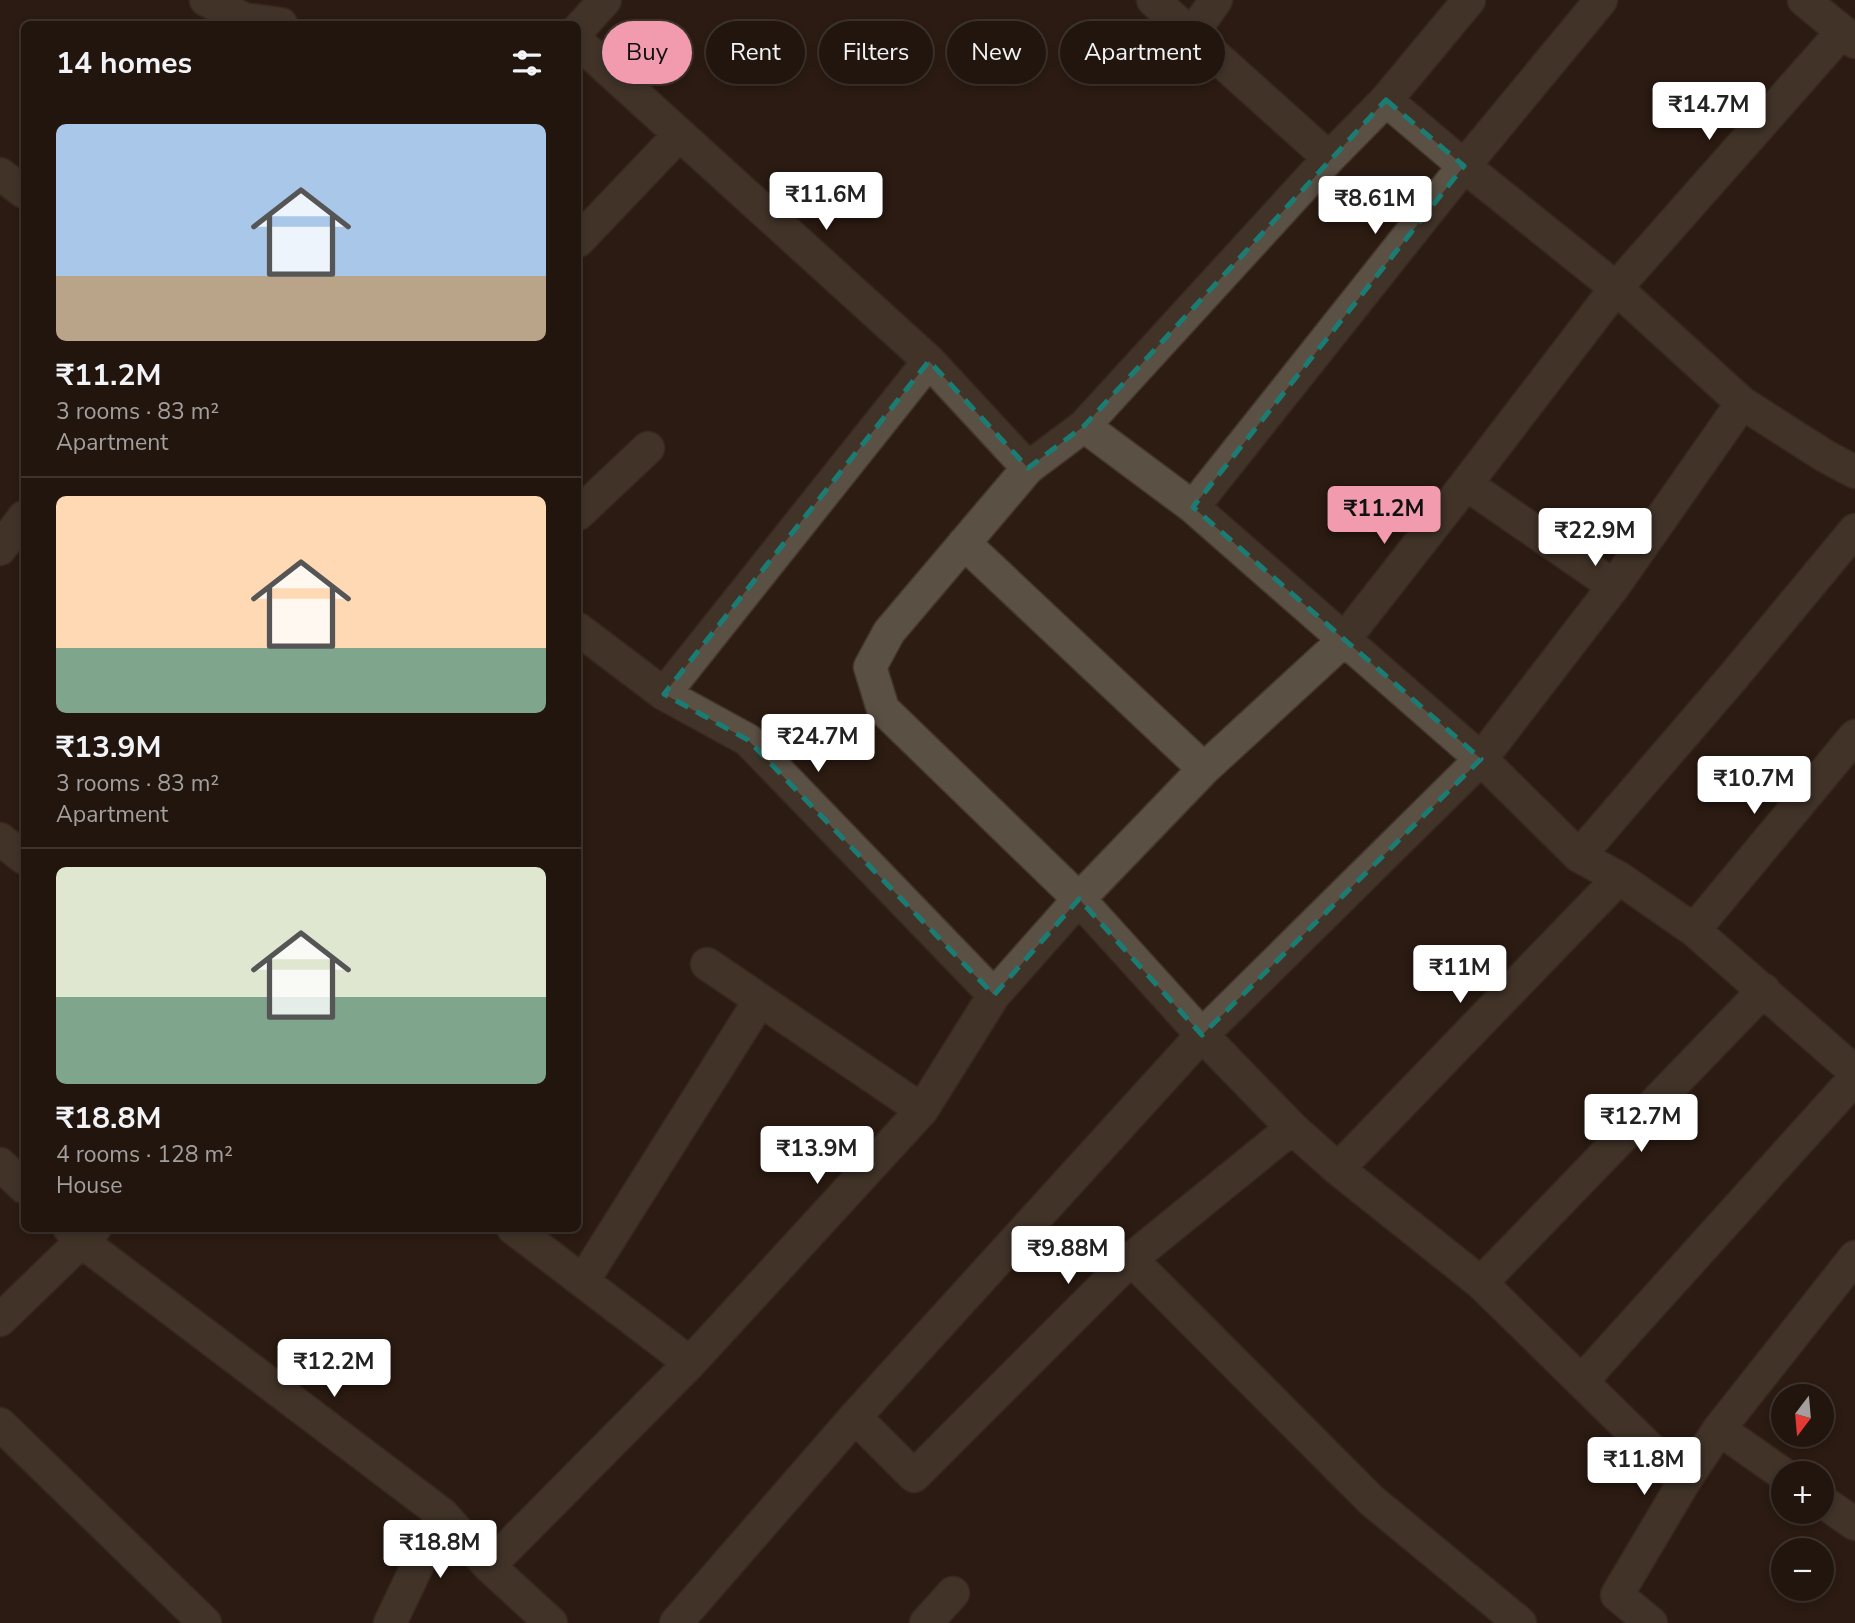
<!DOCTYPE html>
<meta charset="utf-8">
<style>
:root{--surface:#21150e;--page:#291e17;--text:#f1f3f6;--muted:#a29f9e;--line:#3e342e;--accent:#f29aae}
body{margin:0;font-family:"Nunito Sans",sans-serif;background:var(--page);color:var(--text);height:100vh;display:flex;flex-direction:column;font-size:26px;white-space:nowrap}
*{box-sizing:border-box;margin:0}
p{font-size:23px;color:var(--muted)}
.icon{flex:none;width:38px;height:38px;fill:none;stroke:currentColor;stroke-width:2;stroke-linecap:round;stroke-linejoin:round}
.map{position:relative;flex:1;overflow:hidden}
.sheet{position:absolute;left:21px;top:21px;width:560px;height:1211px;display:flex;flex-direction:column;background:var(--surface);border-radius:10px;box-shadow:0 4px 10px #0003,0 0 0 2px var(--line)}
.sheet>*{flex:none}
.top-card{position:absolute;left:602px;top:21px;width:665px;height:63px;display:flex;gap:14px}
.needle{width:46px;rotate:196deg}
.controls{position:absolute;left:1771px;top:1384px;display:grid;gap:14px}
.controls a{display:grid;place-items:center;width:63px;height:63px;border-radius:50%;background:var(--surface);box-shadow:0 4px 10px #0003,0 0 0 2px var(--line);font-size:35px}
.price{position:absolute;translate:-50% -60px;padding:0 16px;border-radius:7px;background:#fff;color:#222;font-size:23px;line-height:46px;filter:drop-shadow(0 2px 4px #0008)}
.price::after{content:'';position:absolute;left:50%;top:42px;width:21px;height:16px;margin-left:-10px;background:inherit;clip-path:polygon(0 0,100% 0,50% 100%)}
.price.selected{background:var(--accent);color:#111}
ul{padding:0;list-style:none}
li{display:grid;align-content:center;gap:14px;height:371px;padding:0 35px}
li+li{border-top:2px solid var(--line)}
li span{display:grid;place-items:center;height:217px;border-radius:10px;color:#555}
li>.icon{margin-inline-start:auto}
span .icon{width:126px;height:126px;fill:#fffc;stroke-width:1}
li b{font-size:30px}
h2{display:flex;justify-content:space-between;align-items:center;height:84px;padding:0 35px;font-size:30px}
.pill{padding:0 24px;border-radius:32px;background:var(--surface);box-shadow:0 4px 10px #0003,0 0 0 2px var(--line);font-size:24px;line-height:63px}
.pill.selected{background:var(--accent);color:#111}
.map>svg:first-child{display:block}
</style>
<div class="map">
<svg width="1855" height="1623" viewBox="0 0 1855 1623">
<rect width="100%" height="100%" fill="#2c1c12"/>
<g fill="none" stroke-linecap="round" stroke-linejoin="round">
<defs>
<path id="street" d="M206 0 244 19 281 24
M1153 0 1329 158 1386 100 1464 166 1616 288 1742 403 1825 456 1855 472
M1804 0 1855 42
M578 30 605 0
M1192 34 1216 0
M578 42 929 361 1028 468
M1386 100 1469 0
M1329 158 1084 426 1028 468 889 632 870 667 883 709 1079 899 1202 1035 1292 1128 1338 1169 1481 1283 1684 1482
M0 174 24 192
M578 241 679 135
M1084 426 1193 507 1481 759 1579 856 1619 878 1694 930 1855 1072
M1193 507 1464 166 1601 0
M578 514 648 448
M964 543 1204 769 1343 641 1466 484
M0 549 24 517
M1614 586 1466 484 1616 288 1842 32
M578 629 664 694 748 740 994 995
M664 694 929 361
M0 839 24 858
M1579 856 1733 677 1855 530
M1694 930 1855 736
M707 964 922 1110
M0 1164 24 1187
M1338 1169 1619 878
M69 1228 81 1241 442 1514 489 1566 551 1623
M513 1228 690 1363 922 1110 994 995 1079 899 1204 769
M1131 1259 1371 1500 1520 1623
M583 1281 760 1000
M1481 1283 1764 990
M0 1320 95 1228
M1582 1381 1855 1078
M855 1417 914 1476 1131 1259 1292 1128
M0 1424 205 1623
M1719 1429 1783 1474
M1822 1501 1855 1524
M489 1566 690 1363
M390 1623 442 1514
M676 1623 855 1417 1202 1035 1481 759 1614 586 1742 403
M926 1623 953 1593
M1651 1623 1617 1595 1684 1482 1719 1429 1855 1257"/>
</defs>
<!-- street casing -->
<use href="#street" stroke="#45362c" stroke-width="35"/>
<!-- street -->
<use href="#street" stroke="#5b5044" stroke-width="32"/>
</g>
<!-- marked area -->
<path d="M0 0H1855V1623H0ZM1386 100 1464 166 1193 507 1481 759 1202 1035 1079 899 994 995 748 740 664 694 929 361 1028 468 1084 426Z" fill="#2c1c12" fill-opacity=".55" fill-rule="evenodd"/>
<path fill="none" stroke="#1b7c74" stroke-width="5" stroke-dasharray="14 9" stroke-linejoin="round" d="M1386 100 1464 166 1193 507 1481 759 1202 1035 1079 899 994 995 748 740 664 694 929 361 1028 468 1084 426Z"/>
</svg>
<div class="controls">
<a><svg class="needle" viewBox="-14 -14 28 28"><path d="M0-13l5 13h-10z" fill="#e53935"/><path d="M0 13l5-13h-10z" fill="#a29f9e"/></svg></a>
<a>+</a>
<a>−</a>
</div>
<b class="price" style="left:1709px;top:142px">₹14.7M</b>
<b class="price" style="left:826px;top:232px">₹11.6M</b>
<b class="price" style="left:1375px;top:236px">₹8.61M</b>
<b class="price selected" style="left:1384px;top:546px">₹11.2M</b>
<b class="price" style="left:1595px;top:568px">₹22.9M</b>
<b class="price" style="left:818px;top:774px">₹24.7M</b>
<b class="price" style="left:1754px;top:816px">₹10.7M</b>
<b class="price" style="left:1460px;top:1005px">₹11M</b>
<b class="price" style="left:1641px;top:1154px">₹12.7M</b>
<b class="price" style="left:817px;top:1186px">₹13.9M</b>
<b class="price" style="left:1068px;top:1286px">₹9.88M</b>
<b class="price" style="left:334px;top:1399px">₹12.2M</b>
<b class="price" style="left:1644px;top:1497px">₹11.8M</b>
<b class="price" style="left:440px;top:1580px">₹18.8M</b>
<div class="top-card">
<a class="pill selected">Buy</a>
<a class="pill">Rent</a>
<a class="pill">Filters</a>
<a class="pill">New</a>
<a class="pill">Apartment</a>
</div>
<section class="sheet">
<h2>14 homes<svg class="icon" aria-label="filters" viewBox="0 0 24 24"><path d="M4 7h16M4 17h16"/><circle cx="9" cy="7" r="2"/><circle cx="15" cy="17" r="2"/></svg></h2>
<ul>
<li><span style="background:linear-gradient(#a9c7e8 70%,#b9a48a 0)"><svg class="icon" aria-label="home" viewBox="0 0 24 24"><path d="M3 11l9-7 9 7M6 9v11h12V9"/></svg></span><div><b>₹11.2M</b><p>3 rooms · 83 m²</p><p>Apartment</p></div></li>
<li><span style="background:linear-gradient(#ffd9b3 70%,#7fa58c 0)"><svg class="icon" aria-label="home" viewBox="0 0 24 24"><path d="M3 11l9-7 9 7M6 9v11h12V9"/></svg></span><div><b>₹13.9M</b><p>3 rooms · 83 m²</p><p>Apartment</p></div></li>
<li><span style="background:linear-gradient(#dfe7d0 60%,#7fa58c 0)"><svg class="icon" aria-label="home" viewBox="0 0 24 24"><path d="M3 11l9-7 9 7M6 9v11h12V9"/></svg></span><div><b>₹18.8M</b><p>4 rooms · 128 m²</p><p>House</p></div></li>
</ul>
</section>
</div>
